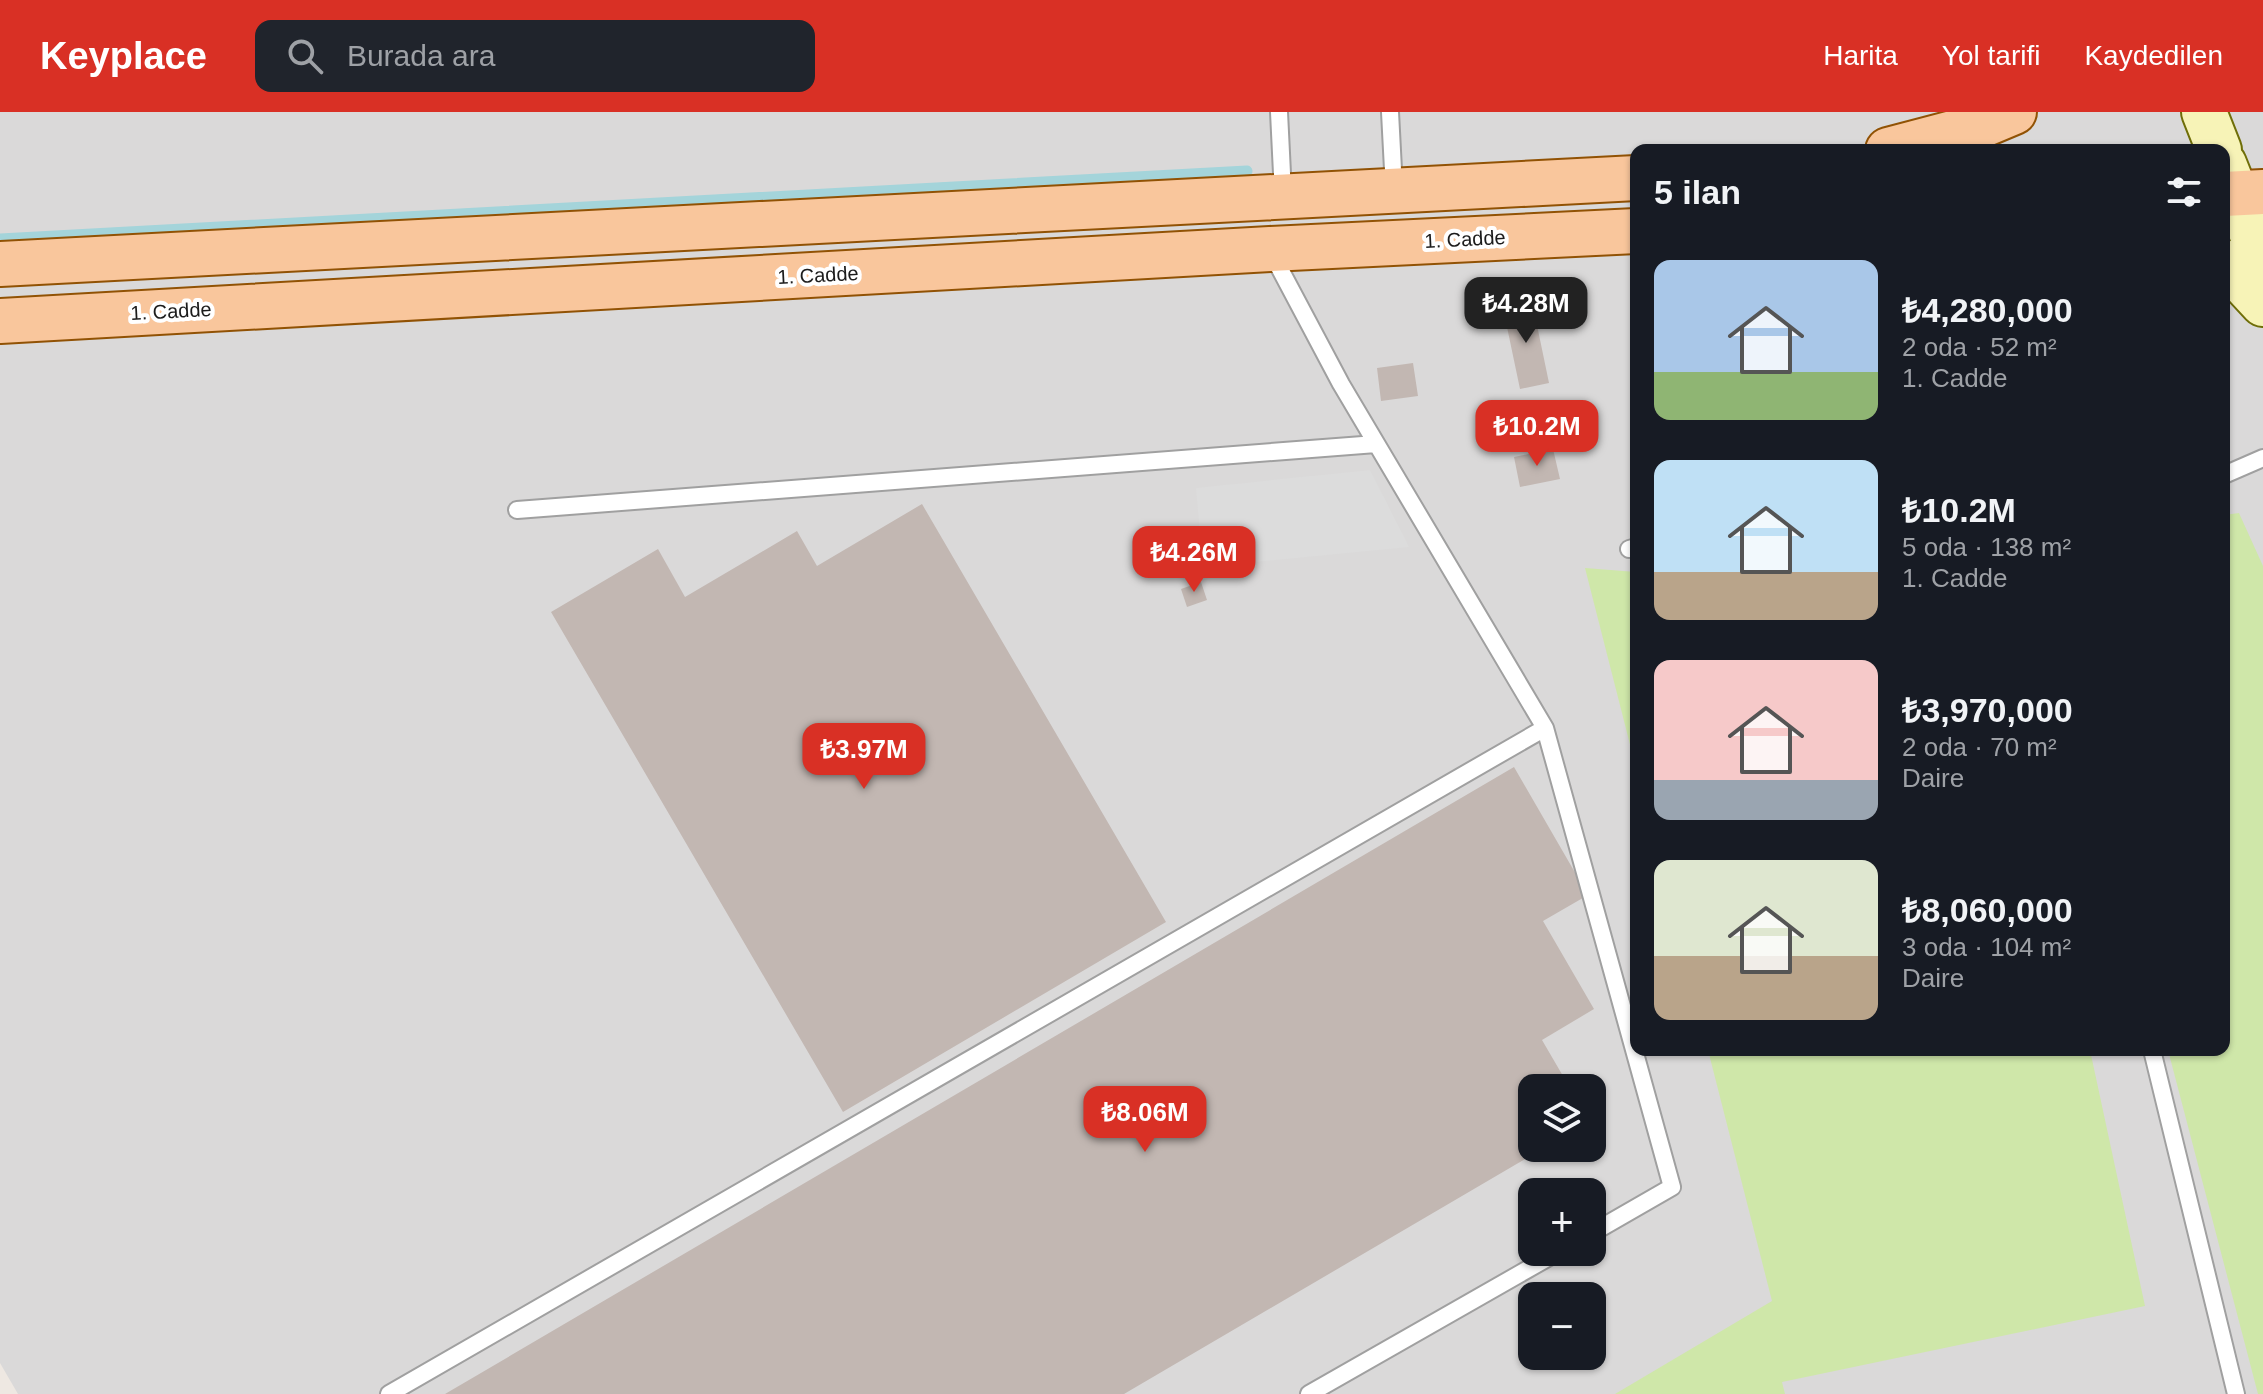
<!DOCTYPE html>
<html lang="tr">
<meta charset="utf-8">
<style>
:root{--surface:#171b24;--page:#20242c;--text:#f1f3f6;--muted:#9ea1a6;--accent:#d93025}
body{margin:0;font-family:Arial,sans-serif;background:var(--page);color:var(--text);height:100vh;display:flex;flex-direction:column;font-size:30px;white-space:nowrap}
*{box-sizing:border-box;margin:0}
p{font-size:26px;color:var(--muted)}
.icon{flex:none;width:44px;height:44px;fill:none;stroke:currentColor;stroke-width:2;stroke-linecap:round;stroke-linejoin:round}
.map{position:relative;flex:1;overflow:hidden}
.details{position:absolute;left:1630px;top:32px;width:600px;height:912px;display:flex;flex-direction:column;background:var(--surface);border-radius:16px;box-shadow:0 2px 6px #0004}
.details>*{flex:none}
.fabs{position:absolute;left:1518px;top:962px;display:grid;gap:16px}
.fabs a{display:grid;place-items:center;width:88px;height:88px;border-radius:16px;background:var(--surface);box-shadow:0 2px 6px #0004;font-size:40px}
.price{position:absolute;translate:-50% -68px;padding:0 18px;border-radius:16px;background:var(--accent);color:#fff;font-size:26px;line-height:52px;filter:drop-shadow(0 2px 4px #0008)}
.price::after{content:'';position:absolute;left:50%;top:48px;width:24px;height:18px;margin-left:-12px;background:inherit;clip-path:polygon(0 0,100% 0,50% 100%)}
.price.on{background:#222;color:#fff}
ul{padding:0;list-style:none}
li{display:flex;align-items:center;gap:24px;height:200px;padding:0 24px}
li span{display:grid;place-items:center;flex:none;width:224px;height:160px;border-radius:16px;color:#555}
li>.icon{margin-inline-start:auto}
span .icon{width:96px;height:96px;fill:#fffc;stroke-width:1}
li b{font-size:34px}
h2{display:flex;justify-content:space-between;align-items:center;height:96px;padding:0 24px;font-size:34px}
header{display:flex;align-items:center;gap:48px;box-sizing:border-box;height:112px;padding:0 40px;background:var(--accent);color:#fff}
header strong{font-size:38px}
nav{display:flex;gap:44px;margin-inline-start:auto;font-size:28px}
.search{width:560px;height:72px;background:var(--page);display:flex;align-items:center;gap:20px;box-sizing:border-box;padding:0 28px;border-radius:16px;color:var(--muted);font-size:30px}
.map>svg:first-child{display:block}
</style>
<header>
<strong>Keyplace</strong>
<div class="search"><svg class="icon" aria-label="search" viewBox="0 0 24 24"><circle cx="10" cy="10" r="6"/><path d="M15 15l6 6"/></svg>Burada ara</div>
<nav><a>Harita</a><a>Yol tarifi</a><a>Kaydedilen</a></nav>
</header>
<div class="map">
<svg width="2263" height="1282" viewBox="0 0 2263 1282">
<rect width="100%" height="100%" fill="#eee8e2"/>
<!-- residential -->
<path fill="#dad9d9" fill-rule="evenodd" d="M0 0H2263V1282H18L0 1251ZM1636 38H2224V938H1636ZM1532 976H1592V1036H1532ZM1532 1080H1592V1140H1532ZM1532 1184H1592V1244H1532Z"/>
<!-- grass -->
<path fill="#cfe7a9" d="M2239 401 2263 454V1282H2258L2168 938H2224V403Z
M1585 456 1636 460V656Z
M1708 938H2090L2145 1194 1782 1270 1785 1282H1615L1772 1189Z"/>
<!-- parking -->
<path fill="#dcdcdc" d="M1370 358 1409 435 1203 455 1196 376Z"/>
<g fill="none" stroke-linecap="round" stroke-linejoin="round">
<!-- stream -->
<path stroke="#a4d4da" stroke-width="11" d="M0 127 1247 59"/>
</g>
<!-- building -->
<path fill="#c2b7b2" d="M1532 189 1549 271 1520 277 1503 196Z
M1413 251 1418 284 1381 289 1377 256Z
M1553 337 1560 367 1520 375 1514 345Z
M922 392 1166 810 843 1000 551 500 658 437 685 485 797 419 817 454Z
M1201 470 1207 488 1187 495 1181 477Z
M1514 655 1588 783 1543 809 1594 897 1542 928 1570 976H1532V1036H1544L1124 1282H445Z"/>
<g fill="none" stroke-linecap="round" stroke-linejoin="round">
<defs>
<path id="service" d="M1279 0 1283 82
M1390 0 1394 77
M1272 142 1341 272 1545 616 1672 1075 1592 1121
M2224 363 2263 346
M517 398 1376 332
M1629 437 1636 435
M2152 938 2236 1282
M389 1282 1545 616
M1309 1282 1558 1140"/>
<path id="secondary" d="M2204 0 2219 38
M2224 52 2263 150
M2224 150 2263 192"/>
<path id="primary" d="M1888 38 1983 13 2014 0
M2224 82 2263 80
M0 152 1636 66
M0 209 1270 137 1636 119"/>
</defs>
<!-- service casing -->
<use href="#service" stroke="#a0a0a0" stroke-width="20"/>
<!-- secondary casing -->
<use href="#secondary" stroke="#6f6e08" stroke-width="48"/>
<!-- primary casing -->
<use href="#primary" stroke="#915204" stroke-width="48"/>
<!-- service -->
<use href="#service" stroke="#fff" stroke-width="16"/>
<!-- secondary -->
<use href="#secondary" stroke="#f7f3b7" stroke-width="44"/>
<!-- primary -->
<use href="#primary" stroke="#f9c69c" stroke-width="44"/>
</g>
<g text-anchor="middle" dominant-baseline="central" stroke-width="8" stroke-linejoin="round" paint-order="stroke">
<!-- street labels -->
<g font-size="20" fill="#1c1c1c" stroke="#fff">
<text transform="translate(1465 127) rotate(-3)">1. Cadde</text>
<text transform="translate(818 163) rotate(-3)">1. Cadde</text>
<text transform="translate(171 199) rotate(-3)">1. Cadde</text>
</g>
</g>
</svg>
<div class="fabs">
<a><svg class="icon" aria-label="layers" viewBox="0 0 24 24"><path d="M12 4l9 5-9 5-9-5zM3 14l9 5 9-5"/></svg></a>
<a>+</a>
<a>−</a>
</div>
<b class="price on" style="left:1526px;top:233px">₺4.28M</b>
<b class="price" style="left:1537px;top:356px">₺10.2M</b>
<b class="price" style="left:1194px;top:482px">₺4.26M</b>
<b class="price" style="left:864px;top:679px">₺3.97M</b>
<b class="price" style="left:1145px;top:1042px">₺8.06M</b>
<section class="details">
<h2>5 ilan<svg class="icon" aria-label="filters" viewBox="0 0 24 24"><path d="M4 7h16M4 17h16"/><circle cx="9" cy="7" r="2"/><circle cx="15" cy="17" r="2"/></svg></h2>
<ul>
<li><span style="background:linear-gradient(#a9c7e8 70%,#8fb573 0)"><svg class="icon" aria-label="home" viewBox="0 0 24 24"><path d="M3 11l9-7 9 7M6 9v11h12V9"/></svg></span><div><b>₺4,280,000</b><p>2 oda · 52 m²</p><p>1. Cadde</p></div></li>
<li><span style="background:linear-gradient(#bfe0f5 70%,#b9a48a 0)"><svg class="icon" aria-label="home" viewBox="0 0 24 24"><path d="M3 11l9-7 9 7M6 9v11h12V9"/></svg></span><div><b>₺10.2M</b><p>5 oda · 138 m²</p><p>1. Cadde</p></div></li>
<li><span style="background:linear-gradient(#f6c9c9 75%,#9aa5b1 0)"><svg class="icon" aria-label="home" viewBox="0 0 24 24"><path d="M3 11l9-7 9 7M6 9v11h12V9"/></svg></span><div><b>₺3,970,000</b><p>2 oda · 70 m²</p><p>Daire</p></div></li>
<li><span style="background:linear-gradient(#dfe7d0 60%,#b9a48a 0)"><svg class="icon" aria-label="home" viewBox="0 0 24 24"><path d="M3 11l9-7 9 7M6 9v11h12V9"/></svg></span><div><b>₺8,060,000</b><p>3 oda · 104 m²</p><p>Daire</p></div></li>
</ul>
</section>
</div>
